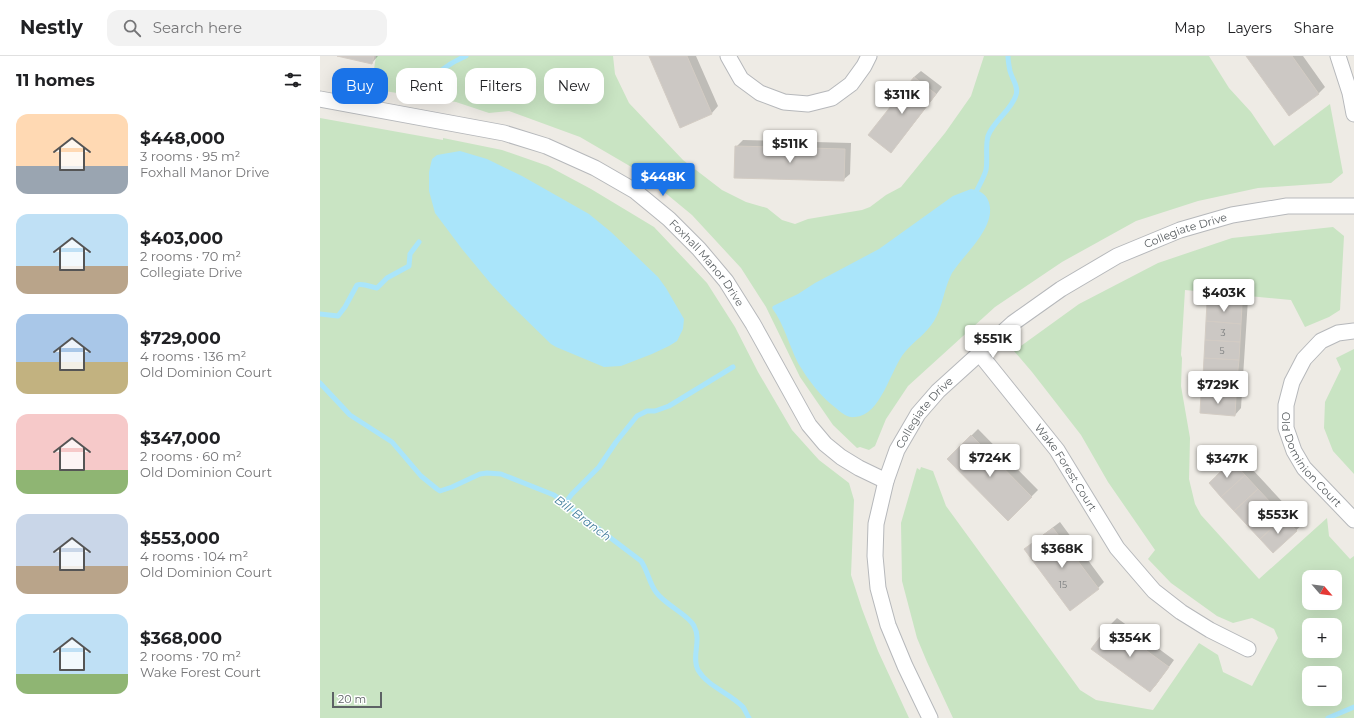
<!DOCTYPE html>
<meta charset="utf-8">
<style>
:root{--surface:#fff;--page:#f2f2f2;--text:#202124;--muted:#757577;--line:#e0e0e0;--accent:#1a73e8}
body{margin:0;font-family:Montserrat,sans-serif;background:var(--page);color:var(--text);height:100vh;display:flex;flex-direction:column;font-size:15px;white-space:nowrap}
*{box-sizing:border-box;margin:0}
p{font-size:13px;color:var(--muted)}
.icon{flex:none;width:22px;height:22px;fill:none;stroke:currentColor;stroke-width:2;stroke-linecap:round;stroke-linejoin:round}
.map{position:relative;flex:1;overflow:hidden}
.side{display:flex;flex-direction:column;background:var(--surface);width:320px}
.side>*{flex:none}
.hud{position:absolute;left:12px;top:12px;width:380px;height:36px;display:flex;gap:8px}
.needle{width:26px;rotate:118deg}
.tools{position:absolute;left:982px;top:514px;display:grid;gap:8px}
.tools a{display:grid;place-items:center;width:40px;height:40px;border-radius:8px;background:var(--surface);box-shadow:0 4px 16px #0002;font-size:20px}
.scale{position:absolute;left:12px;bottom:10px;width:50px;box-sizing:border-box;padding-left:4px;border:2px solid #5d6265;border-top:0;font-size:11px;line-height:14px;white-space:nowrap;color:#5d6265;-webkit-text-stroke:3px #fff;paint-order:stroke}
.price{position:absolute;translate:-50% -34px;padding:0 9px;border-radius:4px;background:#fff;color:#222;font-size:13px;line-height:26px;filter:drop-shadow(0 1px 2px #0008)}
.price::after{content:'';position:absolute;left:50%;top:24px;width:12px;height:9px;margin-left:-6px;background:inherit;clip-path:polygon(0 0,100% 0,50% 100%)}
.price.current{background:var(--accent);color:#fff}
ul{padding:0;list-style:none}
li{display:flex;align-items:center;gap:12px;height:100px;padding:0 16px}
li span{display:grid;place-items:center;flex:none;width:112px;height:80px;border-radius:12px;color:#555}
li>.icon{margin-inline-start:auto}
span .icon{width:48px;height:48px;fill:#fffc;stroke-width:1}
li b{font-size:17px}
h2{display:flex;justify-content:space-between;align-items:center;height:48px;padding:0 16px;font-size:17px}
.chip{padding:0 14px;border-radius:12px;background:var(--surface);box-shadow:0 4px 16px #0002;font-size:14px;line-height:36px}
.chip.current{background:var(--accent);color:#fff}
header{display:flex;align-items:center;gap:24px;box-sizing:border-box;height:56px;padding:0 20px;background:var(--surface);border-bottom:1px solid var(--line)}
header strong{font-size:19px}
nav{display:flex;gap:22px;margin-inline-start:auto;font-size:14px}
.search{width:280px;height:36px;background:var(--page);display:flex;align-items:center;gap:10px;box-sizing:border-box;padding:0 14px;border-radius:12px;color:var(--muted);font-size:15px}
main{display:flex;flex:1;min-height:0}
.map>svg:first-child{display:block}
</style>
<header>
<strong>Nestly</strong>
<div class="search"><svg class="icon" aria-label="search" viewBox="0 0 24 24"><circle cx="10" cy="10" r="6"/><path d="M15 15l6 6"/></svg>Search here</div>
<nav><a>Map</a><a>Layers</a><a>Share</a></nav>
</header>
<main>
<section class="side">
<h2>11 homes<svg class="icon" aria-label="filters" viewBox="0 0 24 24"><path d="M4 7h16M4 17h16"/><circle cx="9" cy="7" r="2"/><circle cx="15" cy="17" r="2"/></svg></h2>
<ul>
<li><span style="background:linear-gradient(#ffd9b3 65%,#9aa5b1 0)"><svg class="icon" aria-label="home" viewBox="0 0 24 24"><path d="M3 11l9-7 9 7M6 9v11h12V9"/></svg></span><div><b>$448,000</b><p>3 rooms · 95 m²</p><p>Foxhall Manor Drive</p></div></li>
<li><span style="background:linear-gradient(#bfe0f5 65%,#b9a48a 0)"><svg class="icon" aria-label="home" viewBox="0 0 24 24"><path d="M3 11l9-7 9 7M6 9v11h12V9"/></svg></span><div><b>$403,000</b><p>2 rooms · 70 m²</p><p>Collegiate Drive</p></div></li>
<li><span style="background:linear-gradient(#a9c7e8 60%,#c2b280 0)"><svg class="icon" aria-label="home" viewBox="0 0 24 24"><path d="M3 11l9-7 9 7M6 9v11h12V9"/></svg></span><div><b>$729,000</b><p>4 rooms · 136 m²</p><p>Old Dominion Court</p></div></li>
<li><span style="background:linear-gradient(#f6c9c9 70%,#8fb573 0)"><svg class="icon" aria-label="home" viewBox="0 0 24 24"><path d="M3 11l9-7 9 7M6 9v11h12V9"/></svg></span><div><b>$347,000</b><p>2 rooms · 60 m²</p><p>Old Dominion Court</p></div></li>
<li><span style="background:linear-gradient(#c9d6e8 65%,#b9a48a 0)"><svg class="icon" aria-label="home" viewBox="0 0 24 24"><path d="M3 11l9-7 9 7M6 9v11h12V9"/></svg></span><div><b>$553,000</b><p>4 rooms · 104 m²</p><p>Old Dominion Court</p></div></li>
<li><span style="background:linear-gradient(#bfe0f5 75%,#8fb573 0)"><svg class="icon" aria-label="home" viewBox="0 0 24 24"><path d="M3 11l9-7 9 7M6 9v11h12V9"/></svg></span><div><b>$368,000</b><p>2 rooms · 70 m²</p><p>Wake Forest Court</p></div></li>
</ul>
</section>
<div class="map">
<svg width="1034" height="662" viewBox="0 0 1034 662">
<rect width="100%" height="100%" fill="#eeebe5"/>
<!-- green -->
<path fill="#c9e4c3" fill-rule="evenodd" d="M56 0H293L295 18 309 47 363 104 402 134 426 146 447 152 462 164 475 168 488 163 542 154 550 151 566 139 581 131 625 77 651 40 664 0H889L909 32 931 56 954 90 1010 48 1023 117 1011 127 938 132 878 145 816 165 742 206 675 251 588 330 566 363 555 390 549 394 540 391 537 392 513 369 480 321 446 251 421 212 372 159 320 116 260 81 189 55 169 57 136 46 51 33Z
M0 62 123 84V82L182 94 228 110 271 133 334 171 387 227 415 271 438 316 472 374 499 404 529 427 534 444 531 519 542 553 558 595 589 662H0Z
M1013 171 1024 180 1020 254 1009 261 985 271 971 244 865 234 861 299 862 302 861 330 870 382 869 423 875 448 881 459 939 523 1007 462 1009 480 1030 503 1034 500V662H633L607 606 597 582 582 525 581 467 597 412 600 414 601 411 613 415 626 450 760 634 776 644 833 654 879 587 898 599 903 616 932 630 958 582 954 573 932 562 913 567 897 560 851 527 828 503 835 494 788 426 761 379 712 316 694 295 759 248 838 207 912 182ZM989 521H1015V547H989ZM989 569H1015V595H989ZM989 617H1015V643H989Z
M1034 293V418L1013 395 1004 372 1005 346 1021 313 1016 302Z"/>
<!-- water -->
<path fill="#aae5fa" d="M140 95 167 103 202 120 269 158 291 176 338 221 346 232 364 263 363 273 357 285 349 290 332 298 301 310 284 311 236 291 231 288 191 249 171 228 142 193 115 157 109 135V116L112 103 117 99Z
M651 133C658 134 665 137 668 144 679 169 644 198 632 217 624 232 623 250 614 265 607 277 594 285 585 296 571 312 561 360 535 361 528 362 523 358 517 353 501 341 488 324 478 307 469 289 464 268 452 252L453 250 478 238 495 227 559 193 633 140Z"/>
<!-- shadow -->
<path fill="#0003" d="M21 0H58L52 7Z
M330 0H376L398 50 392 57 361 71Z
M927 0H983L1005 31 999 37 969 58Z
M601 15 622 31 577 89 594 21Z
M423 84 531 87 530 118 523 124 416 91Z
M895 241 928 243 921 352 915 359 888 248Z
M658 373 718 434 688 464 628 403Z
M919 399 983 468 953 495 896 420Z
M740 466 784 526 778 532 705 494 712 487Z
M797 562 854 604 836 629 830 635 773 593 791 568Z"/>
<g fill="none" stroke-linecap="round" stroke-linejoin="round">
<!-- stream -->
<path stroke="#aae5fa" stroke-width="5" d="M103 38 102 32C115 18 129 7 146 0
M657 134C660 128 664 121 666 114 668 103 665 91 668 80 674 64 691 55 696 39 699 31 692 23 690 15 689 10 688 5 688 0
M0 258 18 260 25 251 37 229C43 227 51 231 57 232L67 222 89 210 90 198 99 186
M0 327 30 359 72 386 101 420 117 433 120 435 132 431 160 418 167 417 181 418 234 439 321 505C328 515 329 527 336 536 345 549 369 559 374 570 382 584 371 601 378 614 388 631 410 637 423 651 425 654 427 659 429 662
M245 447 252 438 279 411 296 386 317 360 327 355H335L349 350 413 311
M1008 662 1034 651"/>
</g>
<!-- building -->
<path fill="#ccc8c4" stroke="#d3ccc4" d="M17 0H54L52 8Z
M329 0H367L392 58 360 72Z
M926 0H972L999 38 969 60Z
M594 21 616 38 571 97 548 79Z
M415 90 525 93 524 125 414 122Z
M887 247 922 249 921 268 886 265Z
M886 265 921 268 920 286 885 284Z
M885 284 920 286 919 304 884 302Z
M884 302 919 304 917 323 883 321Z
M883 321 917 323 916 341 881 339Z
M881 339 916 341 915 360 880 357Z
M651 379 712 441 688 465 627 403Z
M912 405 925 419 901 441 889 427Z
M925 419 938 433 914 455 901 441Z
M938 433 951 447 927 469 914 455Z
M951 447 964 461 940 483 927 469Z
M964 461 977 475 953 497 940 483Z
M733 472 779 533 750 555 704 493Z
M790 568 849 611 830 636 771 593Z"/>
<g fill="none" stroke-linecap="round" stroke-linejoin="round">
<defs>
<g id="minor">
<path d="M408 0 421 23 440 37 464 46 488 48 512 42 531 28 544 10 549 0"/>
<path d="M1018 0 1030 37 1034 58"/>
<path id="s1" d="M0 43 184 77 226 90 275 112 315 135 349 163 379 193 406 225 433 268 489 369 505 388 521 401 539 412 566 425"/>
<path id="s2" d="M1034 275 1018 277 1001 285 984 303 972 326 966 349V372L974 395 984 412 1034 464"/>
<path id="s3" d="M659 297 737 394 797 492 834 535 861 556 890 574 928 593"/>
<path id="s4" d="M610 662 585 610 568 569 558 532 555 500 556 468 566 425 577 394 598 358 618 335 693 267 741 233 797 200 860 174 912 159 967 150H1034"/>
</g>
</defs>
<!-- minor casing -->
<use href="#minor" stroke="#b6b8bb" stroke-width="17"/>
<!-- minor -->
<use href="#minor" stroke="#fff" stroke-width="15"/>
</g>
<g text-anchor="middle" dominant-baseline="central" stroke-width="3" stroke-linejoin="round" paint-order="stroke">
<!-- number labels -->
<g font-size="9" fill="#797c7d">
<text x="903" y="276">3</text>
<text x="902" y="294">5</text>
<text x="743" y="528">15</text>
</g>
<!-- street labels -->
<g font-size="11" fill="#5d6265" stroke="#fff">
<text stroke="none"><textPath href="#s4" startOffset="652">Collegiate Drive</textPath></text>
<text stroke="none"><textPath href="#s1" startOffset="433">Foxhall Manor Drive</textPath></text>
<text stroke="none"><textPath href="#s4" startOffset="328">Collegiate Drive</textPath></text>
<text stroke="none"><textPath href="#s2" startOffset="172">Old Dominion Court</textPath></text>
<text stroke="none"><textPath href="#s3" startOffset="144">Wake Forest Court</textPath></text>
</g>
<!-- water labels -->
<g font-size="12" font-style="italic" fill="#417c9b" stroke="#fff">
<text transform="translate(263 462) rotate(37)">Bill Branch</text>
</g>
</g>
</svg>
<div class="tools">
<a><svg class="needle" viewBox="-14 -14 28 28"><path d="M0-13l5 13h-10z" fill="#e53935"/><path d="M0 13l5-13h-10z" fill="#757577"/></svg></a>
<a>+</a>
<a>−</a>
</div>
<div class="scale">20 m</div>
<b class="price" style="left:582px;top:59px">$311K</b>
<b class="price" style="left:470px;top:108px">$511K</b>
<b class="price current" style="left:343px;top:141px">$448K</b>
<b class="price" style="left:904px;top:257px">$403K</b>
<b class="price" style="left:673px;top:303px">$551K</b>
<b class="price" style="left:898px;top:349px">$729K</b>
<b class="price" style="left:670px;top:422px">$724K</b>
<b class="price" style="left:907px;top:423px">$347K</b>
<b class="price" style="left:958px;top:479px">$553K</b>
<b class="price" style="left:742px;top:513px">$368K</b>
<b class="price" style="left:810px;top:602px">$354K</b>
<div class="hud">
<a class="chip current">Buy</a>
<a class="chip">Rent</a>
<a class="chip">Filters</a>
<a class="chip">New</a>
</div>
</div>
</main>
